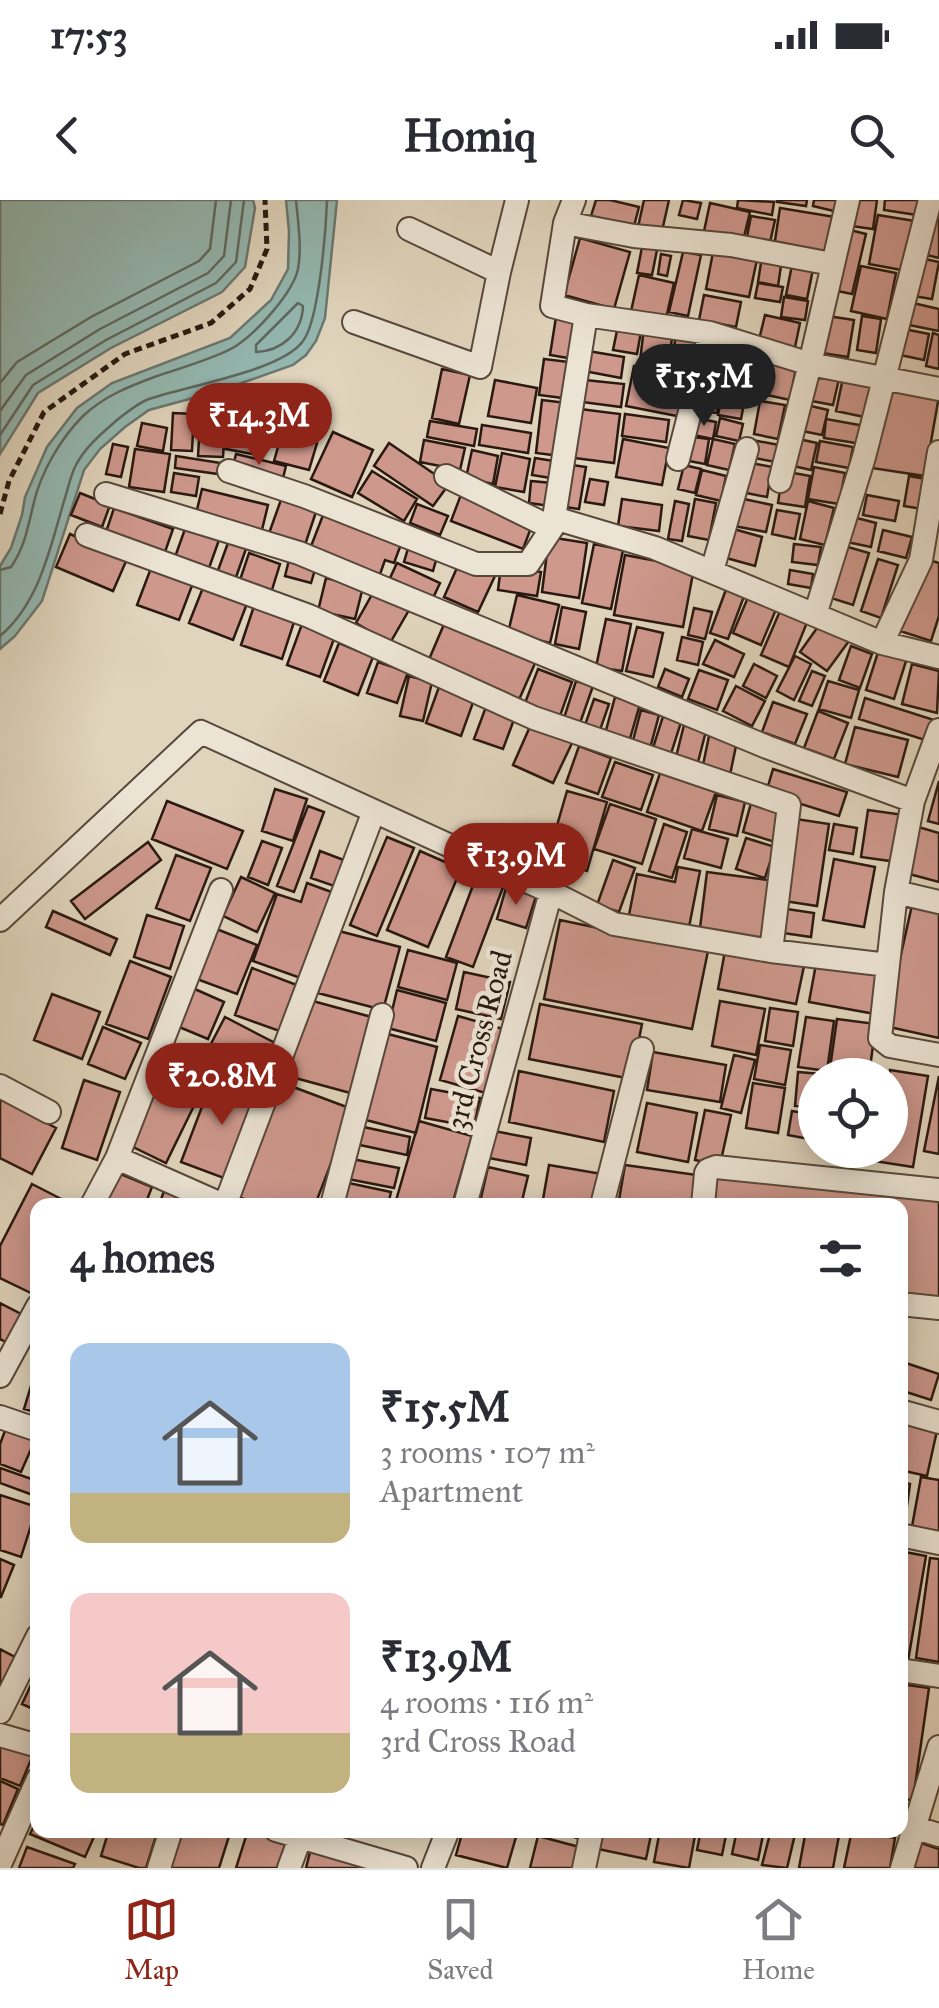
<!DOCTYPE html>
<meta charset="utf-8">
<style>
:root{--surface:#fff;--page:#f7f7f7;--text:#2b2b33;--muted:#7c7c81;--line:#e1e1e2;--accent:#8f2418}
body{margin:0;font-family:"IM FELL Great Primer",serif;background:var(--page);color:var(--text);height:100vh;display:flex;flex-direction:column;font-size:38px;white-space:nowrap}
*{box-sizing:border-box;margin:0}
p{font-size:32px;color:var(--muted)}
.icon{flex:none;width:55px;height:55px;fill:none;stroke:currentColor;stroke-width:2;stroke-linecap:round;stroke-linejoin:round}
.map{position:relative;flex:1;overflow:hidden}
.details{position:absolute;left:30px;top:998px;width:878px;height:640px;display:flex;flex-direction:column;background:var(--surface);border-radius:20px;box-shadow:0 5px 25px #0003}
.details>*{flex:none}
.controls{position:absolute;left:798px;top:858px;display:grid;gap:20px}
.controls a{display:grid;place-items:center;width:110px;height:110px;border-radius:50%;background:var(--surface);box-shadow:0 5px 25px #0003;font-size:50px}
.price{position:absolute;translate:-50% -85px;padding:0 22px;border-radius:35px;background:var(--accent);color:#fff;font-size:32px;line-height:65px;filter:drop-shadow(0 2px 5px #0008)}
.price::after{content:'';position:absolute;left:50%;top:60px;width:30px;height:22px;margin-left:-15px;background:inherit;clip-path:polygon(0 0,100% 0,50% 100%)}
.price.active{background:#222;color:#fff}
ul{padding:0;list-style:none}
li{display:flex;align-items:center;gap:30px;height:250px;padding:0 40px}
li span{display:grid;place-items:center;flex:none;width:280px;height:200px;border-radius:20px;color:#555}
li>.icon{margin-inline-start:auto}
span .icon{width:120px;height:120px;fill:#fffc;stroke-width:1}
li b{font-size:42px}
h2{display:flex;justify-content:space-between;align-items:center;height:120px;padding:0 40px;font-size:42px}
.status{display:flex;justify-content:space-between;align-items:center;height:70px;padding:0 50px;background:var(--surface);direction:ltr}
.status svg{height:28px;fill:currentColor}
header{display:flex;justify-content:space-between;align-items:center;height:130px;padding:0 40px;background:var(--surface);font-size:45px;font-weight:700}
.tab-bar{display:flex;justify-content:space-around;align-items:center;height:140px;border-top:2px solid var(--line);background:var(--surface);font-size:28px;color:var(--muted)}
.tab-bar a{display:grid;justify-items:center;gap:5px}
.tab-bar .active{color:var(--accent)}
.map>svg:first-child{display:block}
</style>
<div class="status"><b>17:53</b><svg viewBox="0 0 49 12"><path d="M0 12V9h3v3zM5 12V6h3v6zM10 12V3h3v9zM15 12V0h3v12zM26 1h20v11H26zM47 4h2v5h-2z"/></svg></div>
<header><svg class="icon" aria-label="back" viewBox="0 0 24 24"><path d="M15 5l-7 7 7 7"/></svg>Homiq<svg class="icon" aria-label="search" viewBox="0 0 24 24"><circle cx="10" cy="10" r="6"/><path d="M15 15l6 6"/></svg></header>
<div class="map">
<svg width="939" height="1668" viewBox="0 0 939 1668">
<rect width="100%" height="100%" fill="#e0d4bc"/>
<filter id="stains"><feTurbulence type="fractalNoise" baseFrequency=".002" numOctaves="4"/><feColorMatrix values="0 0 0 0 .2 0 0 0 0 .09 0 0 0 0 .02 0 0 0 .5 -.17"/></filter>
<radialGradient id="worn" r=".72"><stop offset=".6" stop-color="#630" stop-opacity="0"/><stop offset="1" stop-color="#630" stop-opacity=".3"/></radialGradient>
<!-- water -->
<path fill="#94b8b1" stroke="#6a7871" stroke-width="2.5" d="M0 0H253L255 8 245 67 222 92 111 148 38 193 0 254Z
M286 0H337L325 118 316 141 306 155 293 165 219 191 149 210 125 227 100 249 84 270 42 401 15 436 0 449V366L11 348 22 315 25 297 47 247 77 208 112 183 230 138 271 100 288 69 289 31Z"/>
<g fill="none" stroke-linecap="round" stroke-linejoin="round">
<!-- shore -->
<path stroke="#5f6860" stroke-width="2.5" d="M298 103 303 106C302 133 282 151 256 152V145Z
M0 183 17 162 91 117 199 61 210 49 216 0
M0 211 26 175 100 129 208 73 224 56 231 0
M0 235 33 185 106 140 216 83 236 62 244 0
M0 370 11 367C25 347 28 326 34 302 41 272 61 238 83 216 104 196 130 186 157 176 178 169 219 157 236 146 256 133 293 93 298 69 302 47 298 22 296 0
M0 436C39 403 50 349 64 301 68 290 70 276 76 265 85 247 102 233 117 220 126 213 138 203 149 199 186 186 282 171 303 141 319 120 326 30 327 0"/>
</g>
<!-- building -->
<path fill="#ce988d" stroke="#2a1910" stroke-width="2.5" d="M596 0H610L639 7 634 26 591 16Z
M644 0H669L662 31 638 27Z
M683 0 701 3 697 19 679 15Z
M738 0 774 2 772 15 737 8Z
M777 0H807L806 6 777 2Z
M814 0H845L842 13 813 6Z
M854 0H877L873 29 851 26Z
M885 0H919L917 15 884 10Z
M710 3 750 12 742 45 703 36Z
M780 8 835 17 829 56 774 47Z
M936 13 939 14V58L927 55Z
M878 15 915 21 907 71 869 64Z
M751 16 775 20 769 47 746 42Z
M842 28 866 34 852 94 828 89Z
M580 38 630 52 614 109 564 95Z
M643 42 658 45 652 75 637 73Z
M714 47 758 55 749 97 706 89Z
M683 52 701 55 688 116 669 112Z
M661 54 671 56 667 76 658 74Z
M762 56 782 59 778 86 758 82Z
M920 58 939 62 932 99 913 96Z
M793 60 814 64 807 99 786 95Z
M861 66 896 73 887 119 851 111Z
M639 75 674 83 665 123 630 116Z
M758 83 783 87 780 102 755 98Z
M704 95 741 102 736 127 699 120Z
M784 97 808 101 805 120 781 117Z
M913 103 939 109V131L909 125Z
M765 115 800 123 794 152 758 144Z
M828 116 854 120 848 157 822 153Z
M862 116 881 119 876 153 857 150Z
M556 117 575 121 568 158 550 155Z
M619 121 642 126 637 154 613 150Z
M644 128 673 132 668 165 640 161Z
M904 129 929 134 924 160 900 155Z
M933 133 939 135V169L926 166Z
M676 136 703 142 698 167 671 163Z
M588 151 624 157 621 178 584 171Z
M711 154 729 158 720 196 703 192Z
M544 159 569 162 563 198 539 195Z
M728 163 747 165 743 194 725 192Z
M773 164 796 168 790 200 767 195Z
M634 166 690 176 682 217 626 206Z
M442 169 470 175 459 224 432 218Z
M812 173 839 179 833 205 806 200Z
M843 178 876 184 869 218 836 211Z
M495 180 537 188 531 223 488 216Z
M585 180 624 184 621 207 582 202Z
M887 184 939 196 925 276 872 268Z
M722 195 745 198 741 219 718 215Z
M700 197 719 199 717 213 698 211Z
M542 200 567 203 561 256 536 253Z
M760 201 785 205 778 239 754 234Z
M236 203 273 211 263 256 226 249Z
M802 204 828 210 822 235 797 230Z
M201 208 226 210 223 257 198 256Z
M580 209 620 214 614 263 574 258Z
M173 213 194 214 192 251 171 250Z
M625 214 669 220 666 242 622 236Z
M696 218 716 222 713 239 693 235Z
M720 218 743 224 739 241 716 236Z
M826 219 865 226 862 244 824 238Z
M430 221 477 229 474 246 427 237Z
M142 223 167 228 163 251 137 246Z
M482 225 531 233 528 253 479 245Z
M333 232 373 250 352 297 311 279Z
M282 233 317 243 309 270 274 261Z
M693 237 709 239 705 264 689 261Z
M794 238 817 243 811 270 789 265Z
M623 239 669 248 662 285 616 277Z
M713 239 735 244 729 270 707 265Z
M424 240 465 248 460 270 420 262Z
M752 240 779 245 776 262 749 257Z
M820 241 853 247 849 268 816 262Z
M389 243 449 284 433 306 374 266Z
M113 244 128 247 121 277 106 274Z
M135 249 170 254 164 292 129 287Z
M472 250 498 256 493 284 466 278Z
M502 253 530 259 524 292 495 287Z
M236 254 286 266 282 282 232 270Z
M176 256 227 264 225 275 175 268Z
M535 258 560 262 557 279 532 275Z
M746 262 772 267 767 297 741 292Z
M572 265 586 267 579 309 565 307Z
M684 265 701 269 695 293 678 289Z
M814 267 845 273 839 304 808 299Z
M702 270 726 276 721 301 696 295Z
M372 271 417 299 404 321 358 293Z
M783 271 810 276 805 307 778 303Z
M174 273 199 277 196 296 171 292Z
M909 276 926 279 922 309 904 306Z
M590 279 608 282 604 305 585 302Z
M531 281 552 283 550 306 529 303Z
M202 289 268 305 261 334 195 318Z
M462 292 534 320 523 349 451 321Z
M80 293 110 305 102 327 71 315Z
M867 295 899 301 895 321 863 315Z
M282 297 317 309 303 351 267 339Z
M739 298 772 305 766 332 734 326Z
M622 299 662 305 659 331 618 326Z
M695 299 716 303 709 340 688 336Z
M675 301 689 304 682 341 668 339Z
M808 301 834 308 825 345 800 339Z
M417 304 448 316 440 335 410 323Z
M114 308 173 329 165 352 106 332Z
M325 310 403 339 394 363 385 360 378 380 308 354Z
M777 310 800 314 795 339 772 334Z
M853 317 876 323 871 347 847 342Z
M730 328 762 337 755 366 723 357Z
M185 329 219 340 209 368 175 357Z
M883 330 912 337 906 358 878 351Z
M70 334 127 359 113 391 56 367Z
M549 337 587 343 579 398 542 392Z
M229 340 247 346 235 380 217 373Z
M594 344 623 350 611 409 582 403Z
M794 344 821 347 818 365 792 362Z
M409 345 438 353 433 371 404 362Z
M848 347 869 353 853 405 831 398Z
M249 353 280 364 271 393 239 383Z
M625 355 694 368 683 427 614 415Z
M290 356 317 363 311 383 285 376Z
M923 358 939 363V416L931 441 900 431Z
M878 359 898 365 881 418 861 411Z
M460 361 495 376 478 412 444 397Z
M397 363 440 383 433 398 390 378Z
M501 366 541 372 537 396 498 390Z
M151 368 193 383 179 420 137 405Z
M790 370 813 374 811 388 788 384Z
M326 378 363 387 355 419 318 411Z
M728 384 746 391 728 439 710 433Z
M204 385 248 401 233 440 189 423Z
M374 391 409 410 390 443 356 423Z
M517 395 559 405 550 443 508 433Z
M749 395 777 407 761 445 733 433Z
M783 404 810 415 789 467 761 455Z
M254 406 295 419 282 459 241 445Z
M562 407 586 412 579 449 555 444Z
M694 408 712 412 705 439 688 435Z
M606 419 631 424 622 471 596 467Z
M822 421 849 441 827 471 800 452Z
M445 422 536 461 518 502 427 464Z
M302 424 335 436 320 477 287 465Z
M637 427 663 433 653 477 626 471Z
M682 437 703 442 698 465 677 460Z
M715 440 744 454 734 477 703 464Z
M339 443 373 457 358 495 324 481Z
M851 446 872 454 860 488 839 480Z
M879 449 907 458 894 499 866 490Z
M795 456 811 464 794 500 777 491Z
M378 462 408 472 397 503 367 493Z
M754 464 777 476 766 498 743 486Z
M912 464 939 471 937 513 902 504Z
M538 469 572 482 560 516 525 503Z
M665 469 689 479 682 497 658 487Z
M699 470 728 480 717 510 688 499Z
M812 471 825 476 812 506 799 501Z
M409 476 432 482 423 521 400 516Z
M576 481 593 486 579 526 563 521Z
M828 481 859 490 851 518 819 509Z
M440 484 475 497 461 536 426 523Z
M736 486 765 501 752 526 723 511Z
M615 497 640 504 629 542 605 534Z
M865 498 934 520 928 541 859 519Z
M594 499 609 504 599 533 584 528Z
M773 502 807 514 795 544 762 532Z
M487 504 516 514 503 549 474 539Z
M641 510 659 515 649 552 631 548Z
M665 510 683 516 669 560 651 554Z
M818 511 848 523 834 559 804 548Z
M532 522 573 541 553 583 513 565Z
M684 525 706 531 697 566 675 561Z
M855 527 908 540 898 577 845 564Z
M709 536 737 541 730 575 702 570Z
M579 546 611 558 598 594 566 583Z
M615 562 653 575 641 610 602 597Z
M773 569 847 592 839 616 766 593Z
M660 573 716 592 702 631 647 612Z
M939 581V624L928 621Z
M275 589 307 599 293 641 262 631Z
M567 591 607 602 587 671 547 660Z
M717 595 745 602 737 636 709 629Z
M753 596 786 606 775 642 743 632Z
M167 601 243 631 227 669 152 639Z
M610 604 656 619 642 664 594 649Z
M308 606 324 612 294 692 277 686Z
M868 610 904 615 897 662 861 657Z
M796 619 829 624 817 706 784 701Z
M664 624 687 632 672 678 649 671Z
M834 624 857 628 853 654 829 650Z
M915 626 939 633V682L902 672Z
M692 629 728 639 721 668 684 658Z
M387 637 414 648 377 736 350 725Z
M746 638 775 647 765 678 736 669Z
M262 641 282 648 268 685 248 677Z
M148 642 161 660 85 719 71 701Z
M320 651 349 662 340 688 311 678Z
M420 651 461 669 428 747 387 730Z
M176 655 211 668 190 721 156 708Z
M834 659 875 667 864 727 823 720Z
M613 660 635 668 619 712 597 705Z
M678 667 700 671 689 727 629 715 637 674 675 682Z
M478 672 505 682 473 767 446 757Z
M707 672 776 681 767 745 699 736Z
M241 677 275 693 257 732 223 716Z
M307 683 337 694 306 780 253 761 277 694 301 702Z
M506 688 536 696 526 728 497 719Z
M912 705 939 711V838L885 826Z
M780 708 814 713 811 737 776 732Z
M53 711 117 739 110 755 46 727Z
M147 715 184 726 170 769 134 757Z
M560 720 708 751 692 829 544 799Z
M214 728 257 745 237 794 194 778Z
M335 730 400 747 383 810 318 793Z
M408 750 457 763 447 800 398 787Z
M725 751 804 766 796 804 718 789Z
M130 761 171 777 148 839 106 824Z
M816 764 882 776 875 814 809 802Z
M252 768 302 787 285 833 235 815Z
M464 772 510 782 501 819 456 809Z
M188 786 224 802 208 839 172 824Z
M397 790 446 803 436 841 388 828Z
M52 794 100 812 82 859 34 840Z
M309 800 375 818 354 894 288 876Z
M720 801 765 809 756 855 712 846Z
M540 804 642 824 631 879 529 859Z
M770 808 798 812 793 846 765 841Z
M458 816 507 830 489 894 440 880Z
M225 817 279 845 257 887 203 859Z
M806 817 834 821 827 871 798 867Z
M837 819 876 824 869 875H829Z
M103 827 141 843 125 879 88 864Z
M388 834 437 847 416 933 366 920Z
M760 845 791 850 785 885 754 879Z
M653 852 726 865 720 902 647 890Z
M173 855 210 873 166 963 129 945Z
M734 855 755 860 741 913 721 908Z
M890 870 928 876 913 967 874 961 876 950H890Z
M519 871 614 891 604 942 509 922Z
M798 872 822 874 815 875V908L795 906Z
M214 875 262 893 229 980 181 962Z
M939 876V954L924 951Z
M84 880 120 892 97 960 62 948Z
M280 882 352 909 315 1005H260L236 996Z
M753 883 785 888 778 933 746 928Z
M431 889 480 898 474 927 425 918Z
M0 899 56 928 32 974 0 958Z
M647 903 697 913 688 962 637 952Z
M705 910 731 915 720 965 695 960Z
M792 911 815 915 814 940 788 935Z
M419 921 472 936 452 1005 395 1004Z
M359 926 410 937 407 955 355 944Z
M494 931 531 938 526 965 489 958Z
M352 959 399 968 394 988 348 979Z
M549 965 602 974 597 1005H542Z
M625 965 697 975 693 1005H655L619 1000Z
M488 967 528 976 521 1005H511L481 998Z
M116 972 152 987 145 1005H103Z
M712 974 939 996V1101L900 1097V1005H709Z
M344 982 391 992 388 1005H339Z
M32 984 73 1005H38V1086L33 1094 0 1078V1046Z
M164 991 200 1005H159Z
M0 1103 27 1117 12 1145 0 1139Z
M900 1161 939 1174 931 1200 900 1190Z
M34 1176 38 1177V1213L24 1209Z
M900 1218 938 1226 927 1276 900 1270Z
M6 1228 35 1240 21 1272 0 1264V1244Z
M0 1268 37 1281 38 1279V1297L0 1283Z
M921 1277 939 1280V1336L911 1332Z
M900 1282 910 1284 904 1328 900 1327Z
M0 1295 37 1307 21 1357 0 1350Z
M900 1351 926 1356 908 1461 900 1460Z
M930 1358 939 1359V1462L916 1458Z
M0 1359 14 1365 1 1397H0Z
M0 1449 15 1457 0 1488Z
M38 1470V1511L22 1504Z
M900 1484 929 1488 913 1600 900 1599Z
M0 1538 35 1550 20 1586 0 1578Z
M0 1581 18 1589 3 1625 0 1624Z
M38 1618V1630H97L85 1657 30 1634Z
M109 1630H158L146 1668H139L101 1656Z
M174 1630H231L219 1668H163Z
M248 1630 297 1645 290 1668H236Z
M463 1630H518L507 1668 456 1655Z
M551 1630H582L580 1639Z
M602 1630H652L646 1659 598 1649Z
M660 1630H696L689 1668 654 1662Z
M701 1630H727L722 1655 697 1650Z
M737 1630H764L758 1660 732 1654Z
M771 1630H796L787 1668 762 1665Z
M806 1630H840L833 1668H799Z
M852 1630 895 1638 890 1668H844Z
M538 1636 583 1648 578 1668H530Z
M921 1643 939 1649V1668H913Z
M27 1647 75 1664 73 1668H19Z
M311 1648 361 1661 359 1668H306Z"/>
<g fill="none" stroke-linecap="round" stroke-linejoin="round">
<defs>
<path id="street" d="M574 0 565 23 552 106 586 115 554 318 655 348 882 443 939 457
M565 23 634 36 731 45 832 64
M409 29 499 72
M586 115 710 133 810 164 939 189
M354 122 480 167 499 72 517 0
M678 259 710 133
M229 271 304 296 476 364H528L552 328 554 318
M446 276 552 328
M780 281 810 164 848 0
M106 294 299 353 767 547 913 601
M87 335 309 416 534 518 789 605 771 751
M712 371 747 249
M815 415 864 257 930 0
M882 443 921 360 939 252
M939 530 913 601 896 692 880 838 890 846 939 855
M896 692 939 702
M0 720 201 532 551 692 614 724 771 751 888 765
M0 886 49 912
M117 958 223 1005
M92 1005 117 958 221 690
M225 1005 374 611
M332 1005 382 815
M465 1005 551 692
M602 1005 642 849
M703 1005 706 973 708 970 716 967 939 990
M900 1104 939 1108
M0 1176 38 1106
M900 1211 939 1222
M0 1217 38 1230
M900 1335 939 1343
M900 1470 939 1476
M0 1512 38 1436
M0 1535 38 1546
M900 1623 939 1635
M276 1630 406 1668
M0 1664 38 1579
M159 1668 171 1630
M289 1668 303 1630
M433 1668 448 1630
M584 1668 592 1630
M902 1668 939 1547"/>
</defs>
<!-- street casing -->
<use href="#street" stroke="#58483b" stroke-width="26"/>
<!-- path -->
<path stroke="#2a1910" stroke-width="5" stroke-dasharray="8 5" stroke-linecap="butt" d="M0 314 9 281 44 212 125 154 211 123 250 89 267 49 265 0"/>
<!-- street -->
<use href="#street" stroke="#ebe3d3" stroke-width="22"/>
</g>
<g text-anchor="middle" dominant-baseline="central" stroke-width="9" stroke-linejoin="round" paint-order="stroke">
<!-- street labels -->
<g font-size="30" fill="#2a1910" stroke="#ebe3d3">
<text transform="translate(479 840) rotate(-75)">3rd Cross Road</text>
</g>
</g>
<rect width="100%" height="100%" filter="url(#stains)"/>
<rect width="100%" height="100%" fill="url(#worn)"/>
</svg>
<div class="controls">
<a><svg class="icon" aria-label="locate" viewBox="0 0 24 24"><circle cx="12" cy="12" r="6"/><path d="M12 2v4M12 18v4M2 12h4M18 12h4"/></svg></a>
</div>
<b class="price active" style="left:704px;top:229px">₹15.5M</b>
<b class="price" style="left:259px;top:268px">₹14.3M</b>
<b class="price" style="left:516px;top:708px">₹13.9M</b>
<b class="price" style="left:222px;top:928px">₹20.8M</b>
<section class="details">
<h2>4 homes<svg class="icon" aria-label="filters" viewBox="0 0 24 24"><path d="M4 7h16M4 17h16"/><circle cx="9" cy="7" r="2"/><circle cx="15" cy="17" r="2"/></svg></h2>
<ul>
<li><span style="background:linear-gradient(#a9c7e8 75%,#c2b280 0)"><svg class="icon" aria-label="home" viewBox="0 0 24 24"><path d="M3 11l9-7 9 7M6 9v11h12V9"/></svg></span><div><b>₹15.5M</b><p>3 rooms · 107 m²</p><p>Apartment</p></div></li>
<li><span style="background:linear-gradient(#f6c9c9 70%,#c2b280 0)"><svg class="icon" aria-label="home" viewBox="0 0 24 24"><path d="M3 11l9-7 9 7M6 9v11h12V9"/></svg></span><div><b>₹13.9M</b><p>4 rooms · 116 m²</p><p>3rd Cross Road</p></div></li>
</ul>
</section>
</div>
<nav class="tab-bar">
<a class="active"><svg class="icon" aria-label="map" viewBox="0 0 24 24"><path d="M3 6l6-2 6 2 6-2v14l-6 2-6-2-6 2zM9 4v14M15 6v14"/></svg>Map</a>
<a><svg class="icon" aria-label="saved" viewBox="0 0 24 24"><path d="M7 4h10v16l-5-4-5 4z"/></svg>Saved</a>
<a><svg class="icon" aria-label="home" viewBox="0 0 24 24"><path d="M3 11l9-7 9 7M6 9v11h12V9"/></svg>Home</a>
</nav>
